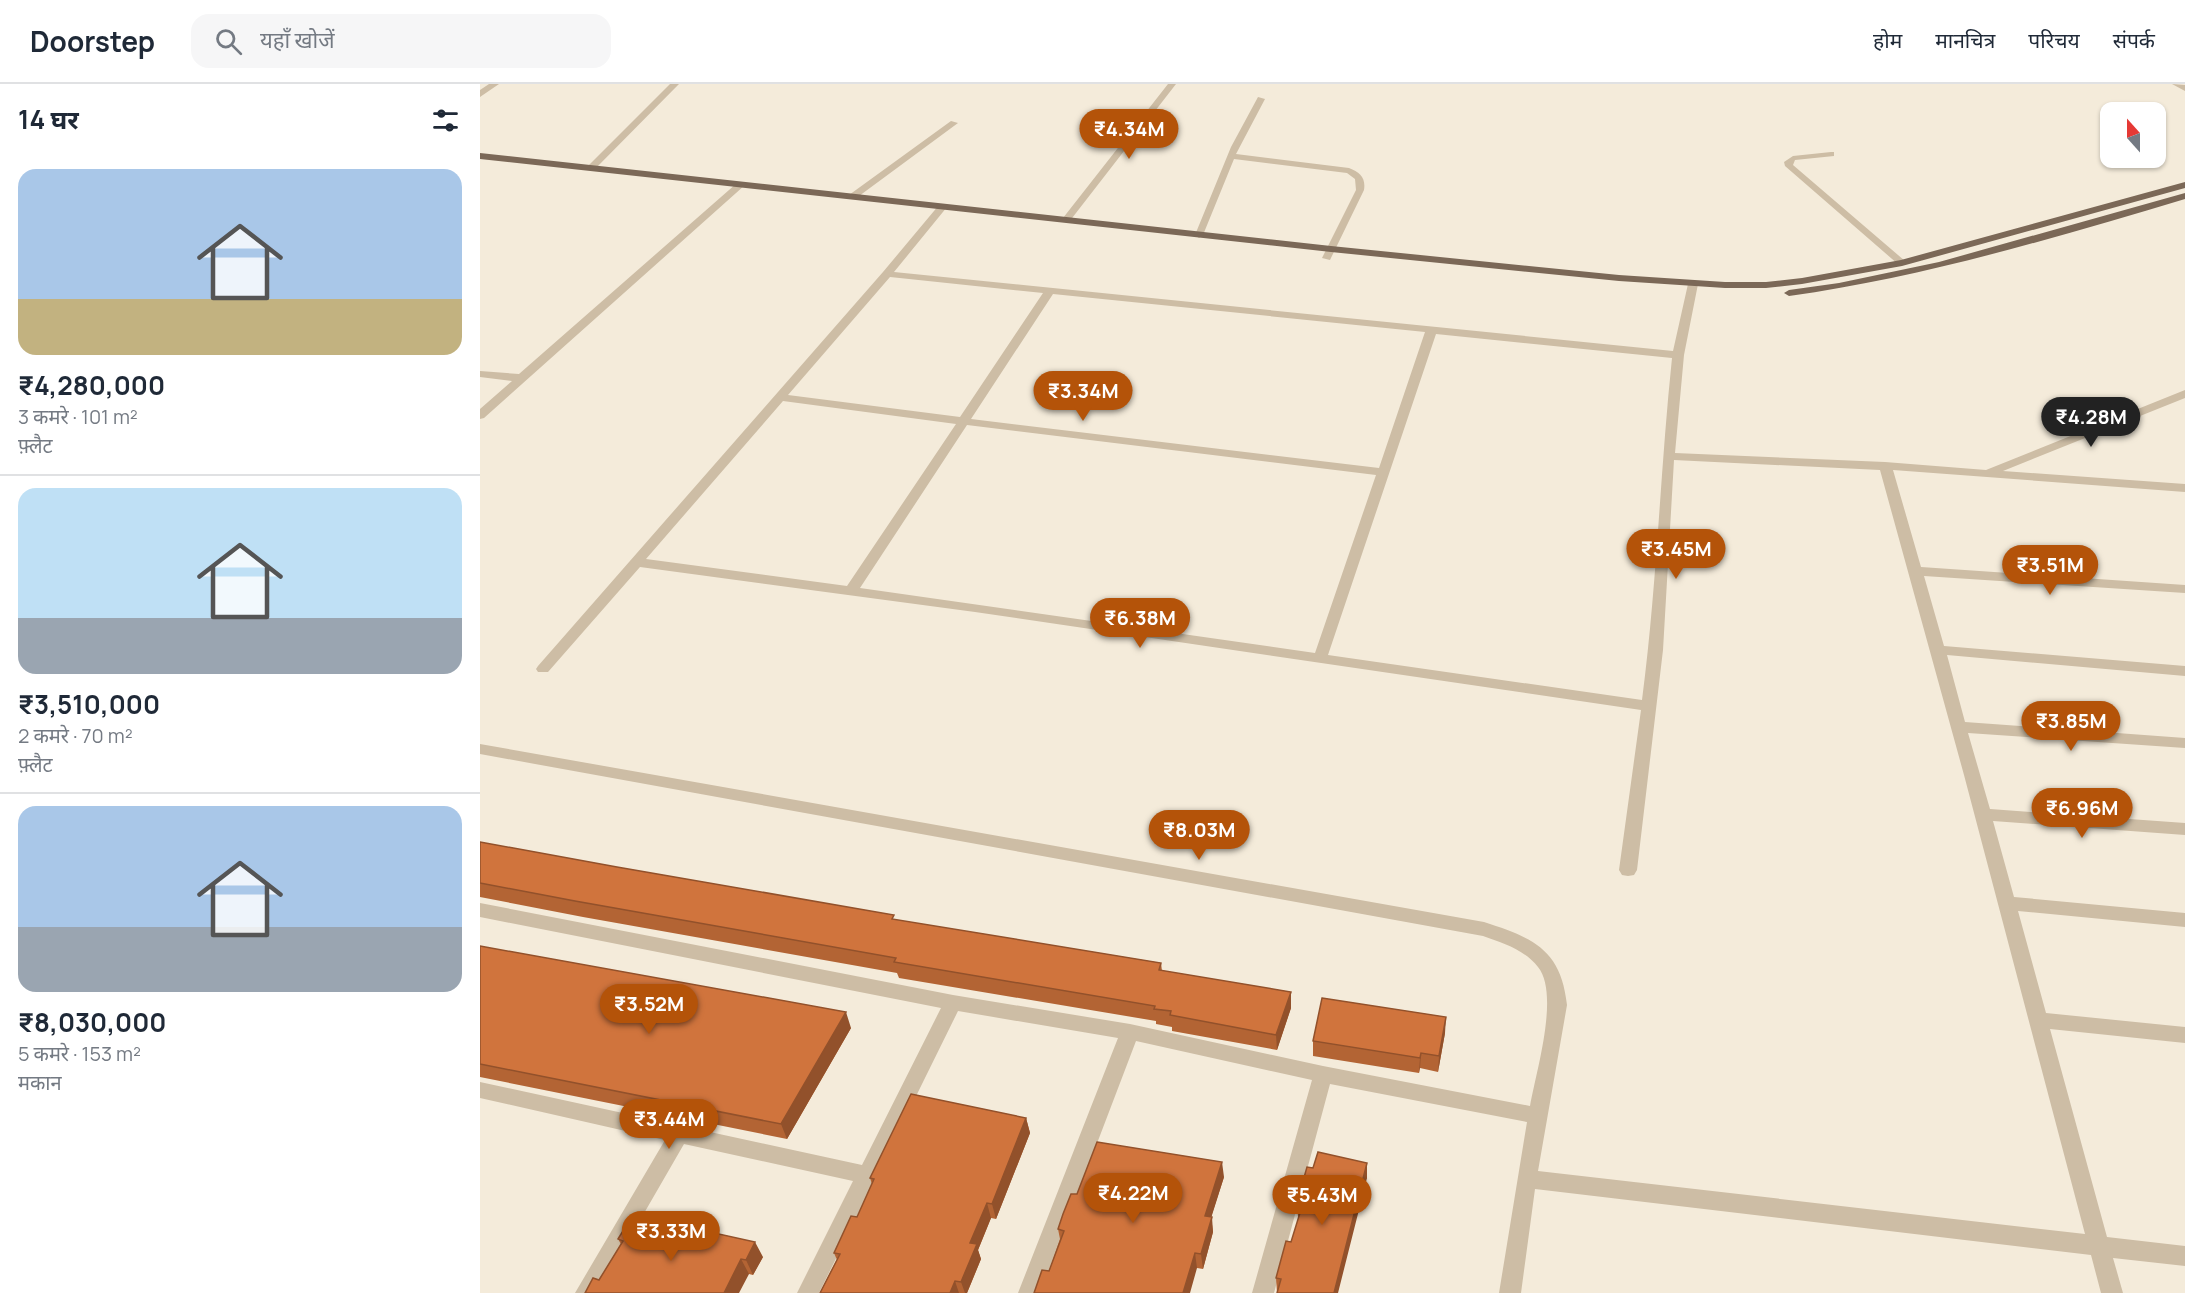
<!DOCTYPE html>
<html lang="hi">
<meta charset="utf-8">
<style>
:root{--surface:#fff;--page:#f6f6f7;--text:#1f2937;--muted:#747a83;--line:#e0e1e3;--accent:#b45309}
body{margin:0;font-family:Manrope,"Noto Sans Devanagari",sans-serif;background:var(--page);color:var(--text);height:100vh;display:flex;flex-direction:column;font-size:22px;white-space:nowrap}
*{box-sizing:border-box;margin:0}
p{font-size:20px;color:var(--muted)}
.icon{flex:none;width:33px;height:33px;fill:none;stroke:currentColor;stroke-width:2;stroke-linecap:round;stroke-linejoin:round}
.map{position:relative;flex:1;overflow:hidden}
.sheet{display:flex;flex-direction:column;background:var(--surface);width:480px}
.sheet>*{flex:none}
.needle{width:39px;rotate:339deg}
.fabs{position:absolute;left:1620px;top:18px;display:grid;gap:12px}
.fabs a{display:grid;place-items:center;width:66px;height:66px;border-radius:12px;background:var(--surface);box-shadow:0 2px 4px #0004;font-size:30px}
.price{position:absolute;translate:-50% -51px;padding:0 14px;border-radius:21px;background:var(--accent);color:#fff;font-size:20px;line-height:39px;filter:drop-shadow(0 2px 3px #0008)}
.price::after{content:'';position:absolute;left:50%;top:36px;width:18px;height:14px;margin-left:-9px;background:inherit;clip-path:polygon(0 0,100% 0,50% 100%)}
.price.current{background:#222;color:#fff}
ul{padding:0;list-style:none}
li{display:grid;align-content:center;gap:12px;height:318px;padding:0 18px}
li+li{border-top:2px solid var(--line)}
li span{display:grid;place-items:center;height:186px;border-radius:18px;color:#555}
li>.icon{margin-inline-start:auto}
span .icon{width:108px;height:108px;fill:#fffc;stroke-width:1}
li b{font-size:26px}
h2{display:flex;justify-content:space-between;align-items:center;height:72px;padding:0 18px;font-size:26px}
header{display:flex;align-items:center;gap:36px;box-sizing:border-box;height:84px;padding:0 30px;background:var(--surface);border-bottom:2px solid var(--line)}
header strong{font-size:28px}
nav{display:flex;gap:33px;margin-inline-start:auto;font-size:21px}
.search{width:420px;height:54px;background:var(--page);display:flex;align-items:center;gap:15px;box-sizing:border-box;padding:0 21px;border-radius:18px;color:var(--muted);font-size:22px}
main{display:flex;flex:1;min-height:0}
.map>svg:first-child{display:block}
</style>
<header>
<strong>Doorstep</strong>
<div class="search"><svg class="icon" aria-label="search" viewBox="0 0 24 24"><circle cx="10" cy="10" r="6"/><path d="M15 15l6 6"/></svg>यहाँ खोजें</div>
<nav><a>होम</a><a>मानचित्र</a><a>परिचय</a><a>संपर्क</a></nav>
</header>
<main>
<section class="sheet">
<h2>14 घर<svg class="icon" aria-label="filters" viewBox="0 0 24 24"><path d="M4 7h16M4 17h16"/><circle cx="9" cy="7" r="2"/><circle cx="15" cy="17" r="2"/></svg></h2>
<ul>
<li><span style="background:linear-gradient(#a9c7e8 70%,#c2b280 0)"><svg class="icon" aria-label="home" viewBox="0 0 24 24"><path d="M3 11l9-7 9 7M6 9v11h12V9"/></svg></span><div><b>₹4,280,000</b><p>3 कमरे · 101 m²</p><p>फ़्लैट</p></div></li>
<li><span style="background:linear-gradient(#bfe0f5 70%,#9aa5b1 0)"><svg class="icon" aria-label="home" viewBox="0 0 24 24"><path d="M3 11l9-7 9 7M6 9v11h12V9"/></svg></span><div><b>₹3,510,000</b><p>2 कमरे · 70 m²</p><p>फ़्लैट</p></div></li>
<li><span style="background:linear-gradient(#a9c7e8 65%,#9aa5b1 0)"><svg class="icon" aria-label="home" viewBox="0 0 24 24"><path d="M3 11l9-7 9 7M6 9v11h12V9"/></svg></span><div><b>₹8,030,000</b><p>5 कमरे · 153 m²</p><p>मकान</p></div></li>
</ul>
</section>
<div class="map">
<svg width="1705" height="1209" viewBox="0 0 1705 1209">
<rect width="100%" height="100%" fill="#f4ebda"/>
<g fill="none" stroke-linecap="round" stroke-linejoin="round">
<!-- lane -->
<path fill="#cdbda5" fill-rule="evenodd" d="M778 13 785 15 756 70 869 84C880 88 886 94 884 106L850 176 842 174 876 106 875 95 867 89 754 75 723 151 719 154 715 151 751 63Z
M471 37 478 39 375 115H369V111Z
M1351 68H1354V72L1315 76 1313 81 1425 177V181H1419L1305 82 1304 78 1313 72Z"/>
<!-- street -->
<path fill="#cdbda5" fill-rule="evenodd" d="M9 0H19L0 13V6Z
M190 0H199L114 86H108V82Z
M688 0H696L589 138H583V134Z
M1692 0 1705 1V7Z
M257 99 265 101 4 334 0 335V325L32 297 0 293V287L39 290Z
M459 121 467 123 414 188 1193 267 1208 200 1217 198 1218 200 1204 271 1195 369 1405 378 1506 386 1705 306V314L1523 387 1705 400V408L1413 386 1441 483 1705 501V509L1444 492 1464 562 1705 582V592L1467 571 1485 638 1705 654V664L1488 649 1510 725 1705 739V751L1513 737 1534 813 1705 829V843L1538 827 1566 929 1705 943V959L1570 945 1627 1153 1705 1162V1182L1633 1174 1643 1209H1621L1611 1171 1055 1105 1041 1209H1019L1047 1038 850 1000 794 1209H772L832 996 656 957 560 1209H538L638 954 478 927 339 1209H317L373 1097 204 1060 118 1209H95L185 1056 0 1014V998L382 1081 461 924 0 833V819L473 911 650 940 843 982 1050 1022C1056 988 1080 910 1058 883 1045 866 1023 859 1003 852L0 670V660L1004 838C1053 854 1081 865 1087 921L1058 1087 1605 1150 1484 691 1400 386 1194 376 1183 566 1157 786 1154 791 1148 792 1142 791 1139 786 1161 626 495 528 160 483 68 588H58L56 585 58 582 403 188ZM410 193 563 209 480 333 308 311ZM573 210 945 248 899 384 491 335ZM956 250 1192 274C1180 388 1177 502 1162 616L848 571ZM303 317 476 340 367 502 166 475ZM487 341 896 391 835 569 380 504Z"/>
<!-- primary -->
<path fill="#7b6857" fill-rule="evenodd" d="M0 69 851 162 1139 191 1245 198H1286L1322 194 1421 176 1705 98V104L1422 182 1322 200 1286 204H1245L1139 197 851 168 0 75Z
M1705 109V115C1574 154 1444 193 1309 212L1304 209 1309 206 1359 199 1459 178Z"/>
</g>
<!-- wall -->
<path fill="#b36434" d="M0 758 415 836 681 879 682 887 811 908V924L797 966 692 947V943L676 940V937L419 894 417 889 103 833 0 813Z
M0 862 371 944 307 1055 0 993Z
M965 949 958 988 940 984 939 989 833 972V957Z
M546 1034 550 1049 516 1135 511 1134 498 1166 501 1175 487 1209H340L357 1176 354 1169 377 1133 392 1100 390 1094Z
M887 1079V1094L797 1209 796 1194 811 1158 819 1133H818L817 1118 833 1084Z
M744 1093 731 1133 733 1148 723 1185 717 1184 569 1187 580 1155 578 1145Z
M138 1155 283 1173 273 1191 269 1190 105 1209 119 1196 141 1160Z"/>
<!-- shaded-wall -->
<path fill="#92512b" d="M811 908V924L797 966 796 951Z
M366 928 371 944 307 1055 301 1040Z
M966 933 965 949 958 988 959 972Z
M941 969 940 984 939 989 940 974Z
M546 1034 550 1049 516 1135 512 1120Z
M742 1078 744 1093 727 1147 725 1132Z
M887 1079V1094L858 1209H854Z
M507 1119 511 1134 498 1166 501 1175 487 1209H485L481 1198 490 1159Z
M732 1133 733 1148 723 1185 721 1170Z
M275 1158 283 1173 273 1191 266 1176Z
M715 1169 717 1184 710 1209H703Z
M261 1175 269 1190 259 1209H244Z
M475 1197 479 1209H470Z"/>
<!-- building -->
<path fill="#d0743d" stroke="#92512b" stroke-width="1.5" d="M0 758 137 783 414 831 412 835 681 879 679 886 811 908 796 951 690 931 691 927 674 925 675 922 414 878 416 874 95 817 0 799Z
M0 862 366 928 301 1040 0 980Z
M842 914 966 933 959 972 941 969 940 974 833 957Z
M431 1010 546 1034 512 1120 507 1119 490 1159 497 1160 481 1198 475 1197 470 1209H340L360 1170 354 1169 371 1132 377 1133 394 1095 390 1094Z
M617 1058 742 1078 725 1132 732 1133 721 1170 715 1169 703 1209H554L562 1186 569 1187 584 1147 578 1145 583 1130 591 1110H597Z
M838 1068 887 1079 854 1209H797L801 1195 796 1194 806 1157 811 1158 823 1119 817 1118 827 1083 833 1084Z
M149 1137 218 1151 221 1146 275 1158 266 1176 261 1175 244 1209H105L113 1194 119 1196 143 1157 138 1155Z"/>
</svg>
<div class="fabs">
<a><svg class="needle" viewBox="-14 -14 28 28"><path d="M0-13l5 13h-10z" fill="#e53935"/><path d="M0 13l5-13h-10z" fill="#747a83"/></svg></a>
</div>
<b class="price" style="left:649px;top:76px">₹4.34M</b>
<b class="price" style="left:603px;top:338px">₹3.34M</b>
<b class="price current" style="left:1611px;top:364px">₹4.28M</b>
<b class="price" style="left:1196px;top:496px">₹3.45M</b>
<b class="price" style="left:1570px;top:512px">₹3.51M</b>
<b class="price" style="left:660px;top:565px">₹6.38M</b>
<b class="price" style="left:1591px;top:668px">₹3.85M</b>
<b class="price" style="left:1602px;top:755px">₹6.96M</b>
<b class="price" style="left:719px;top:777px">₹8.03M</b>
<b class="price" style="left:169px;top:951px">₹3.52M</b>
<b class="price" style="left:189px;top:1066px">₹3.44M</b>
<b class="price" style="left:653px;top:1140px">₹4.22M</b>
<b class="price" style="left:842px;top:1142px">₹5.43M</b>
<b class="price" style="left:191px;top:1178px">₹3.33M</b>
</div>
</main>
